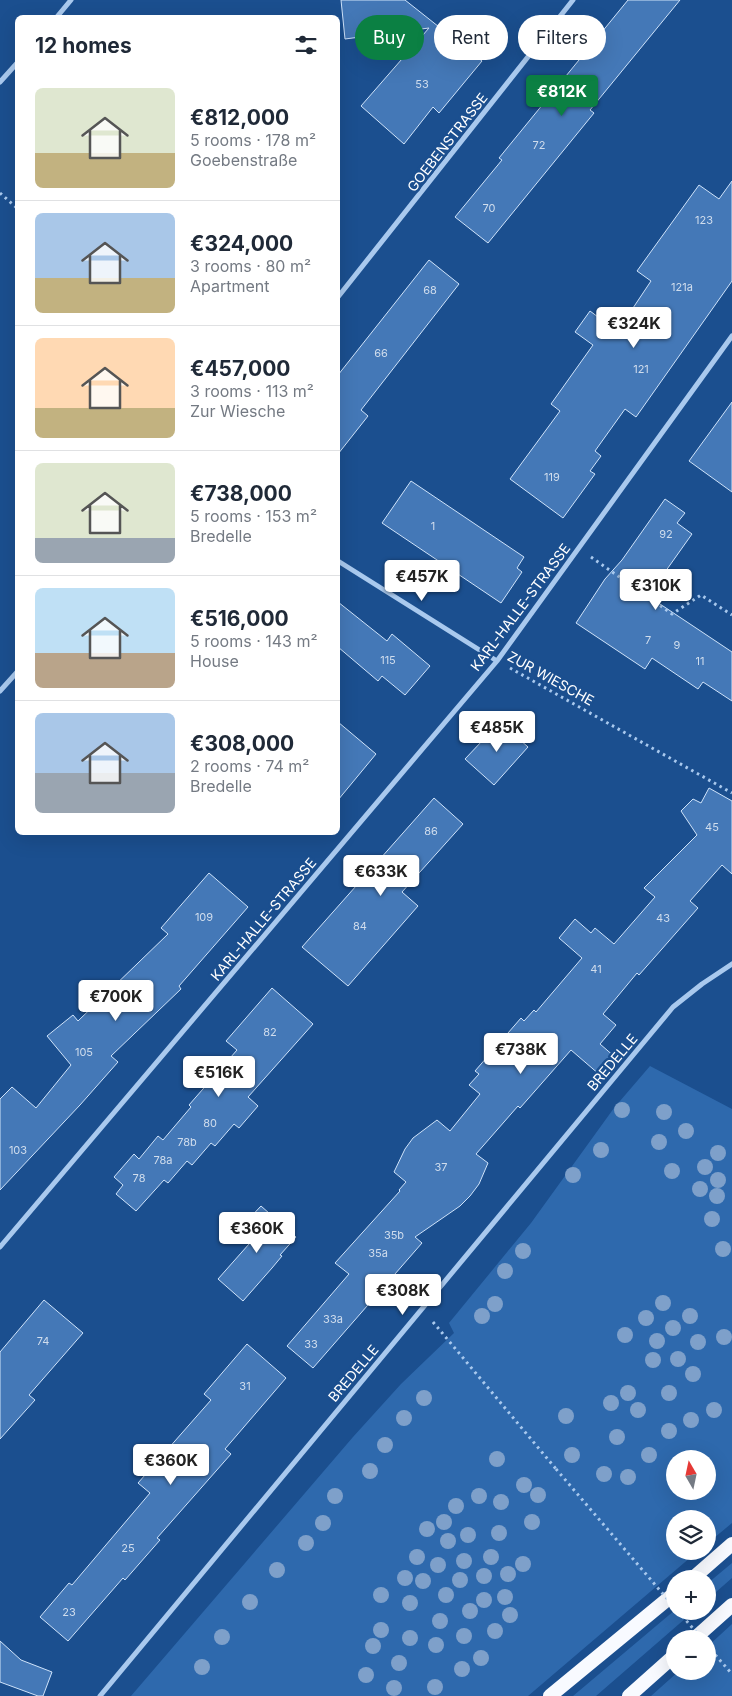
<!DOCTYPE html>
<meta charset="utf-8">
<style>
:root{--surface:#fff;--page:#f2f2f3;--text:#1f2937;--muted:#747a83;--line:#e0e1e3;--accent:#0b8043}
body{margin:0;font-family:Inter,sans-serif;background:var(--page);color:var(--text);height:100vh;display:flex;flex-direction:column;font-size:19px;white-space:nowrap}
*{box-sizing:border-box;margin:0}
p{font-size:16px;color:var(--muted)}
.icon{flex:none;width:28px;height:28px;fill:none;stroke:currentColor;stroke-width:2;stroke-linecap:round;stroke-linejoin:round}
.map{position:relative;flex:1;overflow:hidden}
.panel{position:absolute;left:15px;top:15px;width:325px;height:820px;display:flex;flex-direction:column;background:var(--surface);border-radius:8px;box-shadow:0 5px 20px #0002}
.panel>*{flex:none}
.top-card{position:absolute;left:355px;top:15px;width:301px;height:45px;display:flex;gap:10px}
.needle{width:32px;rotate:351deg}
.tools{position:absolute;left:666px;top:1450px;display:grid;gap:10px}
.tools a{display:grid;place-items:center;width:50px;height:50px;border-radius:50%;background:var(--surface);box-shadow:0 5px 20px #0002;font-size:25px}
.price{position:absolute;translate:-50% -42px;padding:0 11px;border-radius:5px;background:#fff;color:#222;font-size:16px;line-height:32px;filter:drop-shadow(0 1px 2px #0008)}
.price::after{content:'';position:absolute;left:50%;top:30px;width:15px;height:11px;margin-left:-8px;background:inherit;clip-path:polygon(0 0,100% 0,50% 100%)}
.price.active{background:var(--accent);color:#fff}
ul{padding:0;list-style:none}
li{display:flex;align-items:center;gap:15px;height:125px;padding:0 20px}
li+li{border-top:1px solid var(--line)}
li span{display:grid;place-items:center;flex:none;width:140px;height:100px;border-radius:8px;color:#555}
li>.icon{margin-inline-start:auto}
span .icon{width:60px;height:60px;fill:#fffc;stroke-width:1}
li b{font-size:21px}
h2{display:flex;justify-content:space-between;align-items:center;height:60px;padding:0 20px;font-size:21px}
.chip{padding:0 18px;border-radius:22px;background:var(--surface);box-shadow:0 5px 20px #0002;font-size:18px;line-height:45px}
.chip.active{background:var(--accent);color:#fff}
.map>svg:first-child{display:block}
</style>
<div class="map">
<svg width="732" height="1696" viewBox="0 0 732 1696">
<rect width="100%" height="100%" fill="#1b4f8f"/>
<!-- green -->
<path fill="#2e69ad" fill-rule="evenodd" d="M650 1066 732 1109V1523L708 1543V1519H675V1551H698L528 1696H131L353 1437 401 1384 454 1333 449 1323 531 1223 614 1108ZM675 1459H708V1491H675Z
M732 1563V1578L708 1599V1583Z
M675 1610 694 1611 596 1696H573Z
M732 1624V1696H651L679 1671H708V1646Z"/>
<!-- building -->
<path fill="#4478b7" stroke="#cfe3fa" d="M341 0H405L482 61 439 113 433 107 404 144 361 106 429 28 345 39Z
M628 0H680L590 110 594 113 488 243 455 217 502 160 499 158Z
M732 181V281L636 417 625 409 595 451 601 456 590 471 595 474 563 518 510 479 560 411 551 404 593 345 575 332 590 311 606 323 616 309 627 317 651 281 637 271 699 185 719 199Z
M429 260 459 284 361 410 368 416 338 454V375Z
M732 402V492L689 461Z
M411 481 524 557 517 568 522 572 501 603 382 523Z
M665 499 685 513 677 523 692 534 648 596 732 652V701L703 682 698 689 652 658 645 669 576 623 605 579 622 560Z
M338 602 387 641 392 634 430 666 405 695 382 676 378 681 338 647Z
M338 722 376 754 338 800Z
M500 722 528 747 494 785 465 759Z
M709 788 732 801V874L722 865 690 901 698 908 639 975 637 973 603 1014 616 1025 600 1044 615 1057 600 1075 571 1050 520 1108 518 1106 476 1154 488 1163 479 1184 470 1196 460 1206 415 1237 422 1243 313 1368 287 1346 349 1274 335 1263 400 1191 399 1190 406 1182 394 1172 405 1149 413 1138 437 1120 450 1131 480 1094 469 1085 479 1074 475 1071 521 1018 524 1021 534 1010 536 1012 582 958 559 938 575 919 591 933 595 928 614 944 655 897 644 888 697 835 681 811 693 799 701 803Z
M434 798 463 824 402 892 418 906 348 986 302 947Z
M209 873 248 907 179 986 181 989 111 1056 118 1062 80 1105 0 1190V1099L12 1087 36 1108 71 1065 47 1036 73 1015 78 1021 168 934 161 928Z
M272 988 313 1024 248 1097 258 1106 239 1128 234 1124 215 1146 211 1143 192 1165 187 1161 168 1183 164 1180 136 1211 116 1194 123 1185 114 1177 134 1154 139 1159 158 1136 163 1140 191 1107 189 1105 237 1050 226 1041Z
M261 1206 296 1237 280 1255 282 1256 272 1268 243 1301 218 1279 257 1235 245 1223Z
M44 1300 83 1333 29 1395 35 1400 0 1439V1352Z
M247 1344 286 1378 225 1449 231 1454 157 1538 160 1540 125 1580 123 1578 68 1641 40 1617 69 1583 72 1585 150 1493 138 1483 211 1400 204 1394Z
M0 1641 21 1660 52 1672 43 1696H38L0 1682Z"/>
<g fill="none" stroke-linecap="round" stroke-linejoin="round">
<!-- path -->
<path stroke="#a9c9ee" stroke-width="3" stroke-dasharray="2.5 4" stroke-linecap="butt" d="M0 193 18 209
M591 557 672 614 701 595 732 615
M510 668 732 793
M433 1322 556 1469
M711 1650 732 1674"/>
<!-- minor -->
<path stroke="#a9c9ee" stroke-width="5" d="M56 18 71 0
M0 82 18 62
M338 297 573 0
M338 561 497 661
M0 691 18 671
M0 1247 497 661 732 336
M100 1696 673 1007 702 984 732 964"/>
<!-- trunk -->
<path stroke="#f8faff" stroke-width="14" d="M692 1579 732 1544
M694 1639 732 1605
M550 1696 675 1593
M629 1696 675 1655"/>
<!-- path-bridge -->
<path stroke="#a9c9ee" stroke-width="3" stroke-dasharray="2.5 4" stroke-linecap="butt" d="M556 1469 675 1608
M678 1611 702 1639"/>
</g>
<!-- trees -->
<g fill="#7ea0ca">
<circle cx="622" cy="1110" r="8"/>
<circle cx="664" cy="1112" r="8"/>
<circle cx="686" cy="1131" r="8"/>
<circle cx="659" cy="1142" r="8"/>
<circle cx="601" cy="1150" r="8"/>
<circle cx="718" cy="1153" r="8"/>
<circle cx="705" cy="1167" r="8"/>
<circle cx="672" cy="1171" r="8"/>
<circle cx="573" cy="1175" r="8"/>
<circle cx="718" cy="1180" r="8"/>
<circle cx="700" cy="1189" r="8"/>
<circle cx="717" cy="1196" r="8"/>
<circle cx="712" cy="1219" r="8"/>
<circle cx="723" cy="1249" r="8"/>
<circle cx="523" cy="1251" r="8"/>
<circle cx="505" cy="1271" r="8"/>
<circle cx="663" cy="1303" r="8"/>
<circle cx="495" cy="1304" r="8"/>
<circle cx="482" cy="1316" r="8"/>
<circle cx="690" cy="1316" r="8"/>
<circle cx="646" cy="1318" r="8"/>
<circle cx="673" cy="1328" r="8"/>
<circle cx="625" cy="1335" r="8"/>
<circle cx="724" cy="1337" r="8"/>
<circle cx="657" cy="1341" r="8"/>
<circle cx="698" cy="1342" r="8"/>
<circle cx="678" cy="1359" r="8"/>
<circle cx="653" cy="1360" r="8"/>
<circle cx="693" cy="1374" r="8"/>
<circle cx="628" cy="1393" r="8"/>
<circle cx="669" cy="1393" r="8"/>
<circle cx="424" cy="1398" r="8"/>
<circle cx="611" cy="1403" r="8"/>
<circle cx="638" cy="1410" r="8"/>
<circle cx="714" cy="1410" r="8"/>
<circle cx="566" cy="1416" r="8"/>
<circle cx="404" cy="1418" r="8"/>
<circle cx="691" cy="1420" r="8"/>
<circle cx="669" cy="1431" r="8"/>
<circle cx="617" cy="1437" r="8"/>
<circle cx="385" cy="1445" r="8"/>
<circle cx="572" cy="1455" r="8"/>
<circle cx="649" cy="1455" r="8"/>
<circle cx="497" cy="1459" r="8"/>
<circle cx="370" cy="1471" r="8"/>
<circle cx="604" cy="1474" r="8"/>
<circle cx="628" cy="1477" r="8"/>
<circle cx="524" cy="1485" r="8"/>
<circle cx="538" cy="1495" r="8"/>
<circle cx="335" cy="1496" r="8"/>
<circle cx="479" cy="1496" r="8"/>
<circle cx="501" cy="1502" r="8"/>
<circle cx="456" cy="1506" r="8"/>
<circle cx="444" cy="1522" r="8"/>
<circle cx="532" cy="1522" r="8"/>
<circle cx="323" cy="1523" r="8"/>
<circle cx="427" cy="1529" r="8"/>
<circle cx="499" cy="1533" r="8"/>
<circle cx="468" cy="1535" r="8"/>
<circle cx="448" cy="1541" r="8"/>
<circle cx="306" cy="1543" r="8"/>
<circle cx="417" cy="1557" r="8"/>
<circle cx="491" cy="1557" r="8"/>
<circle cx="464" cy="1561" r="8"/>
<circle cx="523" cy="1564" r="8"/>
<circle cx="438" cy="1565" r="8"/>
<circle cx="277" cy="1570" r="8"/>
<circle cx="508" cy="1574" r="8"/>
<circle cx="484" cy="1576" r="8"/>
<circle cx="405" cy="1578" r="8"/>
<circle cx="460" cy="1580" r="8"/>
<circle cx="423" cy="1581" r="8"/>
<circle cx="381" cy="1595" r="8"/>
<circle cx="446" cy="1595" r="8"/>
<circle cx="505" cy="1597" r="8"/>
<circle cx="484" cy="1600" r="8"/>
<circle cx="250" cy="1602" r="8"/>
<circle cx="410" cy="1603" r="8"/>
<circle cx="470" cy="1611" r="8"/>
<circle cx="510" cy="1615" r="8"/>
<circle cx="440" cy="1621" r="8"/>
<circle cx="381" cy="1630" r="8"/>
<circle cx="495" cy="1631" r="8"/>
<circle cx="464" cy="1636" r="8"/>
<circle cx="222" cy="1637" r="8"/>
<circle cx="410" cy="1638" r="8"/>
<circle cx="436" cy="1645" r="8"/>
<circle cx="373" cy="1646" r="8"/>
<circle cx="481" cy="1658" r="8"/>
<circle cx="399" cy="1663" r="8"/>
<circle cx="202" cy="1667" r="8"/>
<circle cx="462" cy="1669" r="8"/>
<circle cx="366" cy="1675" r="8"/>
<circle cx="435" cy="1687" r="8"/>
<circle cx="394" cy="1688" r="8"/>
</g>
<g text-anchor="middle" dominant-baseline="central" stroke-width="5" stroke-linejoin="round" paint-order="stroke">
<!-- number labels -->
<g font-size="11" fill="#d0dded">
<text x="422" y="84">53</text>
<text x="539" y="145">72</text>
<text x="489" y="208">70</text>
<text x="704" y="220">123</text>
<text x="682" y="287">121a</text>
<text x="430" y="290">68</text>
<text x="381" y="353">66</text>
<text x="641" y="369">121</text>
<text x="552" y="477">119</text>
<text x="433" y="526">1</text>
<text x="666" y="534">92</text>
<text x="648" y="640">7</text>
<text x="677" y="645">9</text>
<text x="388" y="660">115</text>
<text x="700" y="661">11</text>
<text x="712" y="827">45</text>
<text x="431" y="831">86</text>
<text x="204" y="917">109</text>
<text x="663" y="918">43</text>
<text x="360" y="926">84</text>
<text x="596" y="969">41</text>
<text x="270" y="1032">82</text>
<text x="84" y="1052">105</text>
<text x="210" y="1123">80</text>
<text x="187" y="1142">78b</text>
<text x="18" y="1150">103</text>
<text x="163" y="1160">78a</text>
<text x="441" y="1167">37</text>
<text x="139" y="1178">78</text>
<text x="394" y="1235">35b</text>
<text x="378" y="1253">35a</text>
<text x="333" y="1319">33a</text>
<text x="43" y="1341">74</text>
<text x="311" y="1344">33</text>
<text x="245" y="1386">31</text>
<text x="128" y="1548">25</text>
<text x="69" y="1612">23</text>
</g>
<!-- street labels -->
<g font-size="14" fill="#fff" stroke="#1b4f8f">
<text transform="translate(447 142) rotate(-52)">GOEBENSTRASSE</text>
<text transform="translate(520 607) rotate(-53)">KARL-HALLE-STRASSE</text>
<text transform="translate(551 678) rotate(29)">ZUR WIESCHE</text>
<text transform="translate(263 919) rotate(-50)">KARL-HALLE-STRASSE</text>
<text transform="translate(612 1062) rotate(-50)">BREDELLE</text>
<text transform="translate(353 1373) rotate(-50)">BREDELLE</text>
</g>
</g>
</svg>
<div class="tools">
<a><svg class="needle" viewBox="-14 -14 28 28"><path d="M0-13l5 13h-10z" fill="#e53935"/><path d="M0 13l5-13h-10z" fill="#747a83"/></svg></a>
<a><svg class="icon" aria-label="layers" viewBox="0 0 24 24"><path d="M12 4l9 5-9 5-9-5zM3 14l9 5 9-5"/></svg></a>
<a>+</a>
<a>−</a>
</div>
<b class="price active" style="left:562px;top:117px">€812K</b>
<b class="price" style="left:634px;top:349px">€324K</b>
<b class="price" style="left:422px;top:602px">€457K</b>
<b class="price" style="left:656px;top:611px">€310K</b>
<b class="price" style="left:497px;top:753px">€485K</b>
<b class="price" style="left:381px;top:897px">€633K</b>
<b class="price" style="left:116px;top:1022px">€700K</b>
<b class="price" style="left:521px;top:1075px">€738K</b>
<b class="price" style="left:219px;top:1098px">€516K</b>
<b class="price" style="left:257px;top:1254px">€360K</b>
<b class="price" style="left:403px;top:1316px">€308K</b>
<b class="price" style="left:171px;top:1486px">€360K</b>
<div class="top-card">
<a class="chip active">Buy</a>
<a class="chip">Rent</a>
<a class="chip">Filters</a>
</div>
<section class="panel">
<h2>12 homes<svg class="icon" aria-label="filters" viewBox="0 0 24 24"><path d="M4 7h16M4 17h16"/><circle cx="9" cy="7" r="2"/><circle cx="15" cy="17" r="2"/></svg></h2>
<ul>
<li><span style="background:linear-gradient(#dfe7d0 65%,#c2b280 0)"><svg class="icon" aria-label="home" viewBox="0 0 24 24"><path d="M3 11l9-7 9 7M6 9v11h12V9"/></svg></span><div><b>€812,000</b><p>5 rooms · 178 m²</p><p>Goebenstraße</p></div></li>
<li><span style="background:linear-gradient(#a9c7e8 65%,#c2b280 0)"><svg class="icon" aria-label="home" viewBox="0 0 24 24"><path d="M3 11l9-7 9 7M6 9v11h12V9"/></svg></span><div><b>€324,000</b><p>3 rooms · 80 m²</p><p>Apartment</p></div></li>
<li><span style="background:linear-gradient(#ffd9b3 70%,#c2b280 0)"><svg class="icon" aria-label="home" viewBox="0 0 24 24"><path d="M3 11l9-7 9 7M6 9v11h12V9"/></svg></span><div><b>€457,000</b><p>3 rooms · 113 m²</p><p>Zur Wiesche</p></div></li>
<li><span style="background:linear-gradient(#dfe7d0 75%,#9aa5b1 0)"><svg class="icon" aria-label="home" viewBox="0 0 24 24"><path d="M3 11l9-7 9 7M6 9v11h12V9"/></svg></span><div><b>€738,000</b><p>5 rooms · 153 m²</p><p>Bredelle</p></div></li>
<li><span style="background:linear-gradient(#bfe0f5 65%,#b9a48a 0)"><svg class="icon" aria-label="home" viewBox="0 0 24 24"><path d="M3 11l9-7 9 7M6 9v11h12V9"/></svg></span><div><b>€516,000</b><p>5 rooms · 143 m²</p><p>House</p></div></li>
<li><span style="background:linear-gradient(#a9c7e8 60%,#9aa5b1 0)"><svg class="icon" aria-label="home" viewBox="0 0 24 24"><path d="M3 11l9-7 9 7M6 9v11h12V9"/></svg></span><div><b>€308,000</b><p>2 rooms · 74 m²</p><p>Bredelle</p></div></li>
</ul>
</section>
</div>
